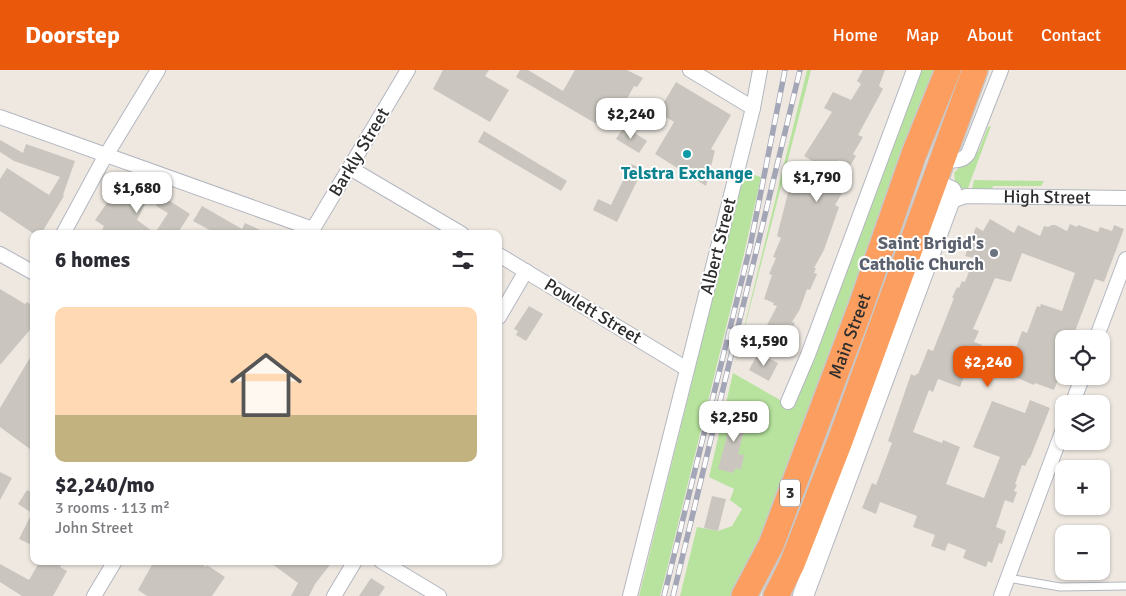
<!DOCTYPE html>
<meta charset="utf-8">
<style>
:root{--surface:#fff;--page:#f7f7f7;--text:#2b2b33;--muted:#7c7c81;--accent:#ea580c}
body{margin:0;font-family:Signika,sans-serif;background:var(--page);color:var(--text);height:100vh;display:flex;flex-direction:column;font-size:19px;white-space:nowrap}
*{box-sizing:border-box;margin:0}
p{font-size:16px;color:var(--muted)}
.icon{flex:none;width:28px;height:28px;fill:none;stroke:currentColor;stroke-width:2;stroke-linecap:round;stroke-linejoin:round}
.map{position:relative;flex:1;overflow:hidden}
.details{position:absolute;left:30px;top:160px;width:472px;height:335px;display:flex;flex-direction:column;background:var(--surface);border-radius:10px;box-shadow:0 1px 4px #0004}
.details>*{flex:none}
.fabs{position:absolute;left:1055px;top:260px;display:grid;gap:10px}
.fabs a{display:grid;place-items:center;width:55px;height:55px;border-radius:10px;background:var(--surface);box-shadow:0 1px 4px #0004;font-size:25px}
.price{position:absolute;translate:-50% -42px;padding:0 11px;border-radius:10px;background:#fff;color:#222;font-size:16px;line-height:32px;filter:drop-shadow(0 1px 2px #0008)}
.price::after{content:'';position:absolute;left:50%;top:30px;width:15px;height:11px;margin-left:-8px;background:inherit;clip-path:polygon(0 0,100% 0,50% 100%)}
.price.active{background:var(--accent);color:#fff}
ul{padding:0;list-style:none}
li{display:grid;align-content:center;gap:10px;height:265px;padding:0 25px}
li span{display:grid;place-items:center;height:155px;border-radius:10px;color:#555}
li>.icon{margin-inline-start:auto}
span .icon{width:90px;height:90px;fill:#fffc;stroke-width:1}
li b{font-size:21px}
h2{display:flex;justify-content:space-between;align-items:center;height:60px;padding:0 25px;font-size:21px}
header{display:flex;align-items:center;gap:30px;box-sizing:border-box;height:70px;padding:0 25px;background:var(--accent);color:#fff}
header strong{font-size:24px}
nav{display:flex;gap:28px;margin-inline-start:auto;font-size:18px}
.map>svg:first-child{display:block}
</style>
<header>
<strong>Doorstep</strong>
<nav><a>Home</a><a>Map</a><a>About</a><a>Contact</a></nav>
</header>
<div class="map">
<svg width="1126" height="526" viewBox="0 0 1126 526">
<rect width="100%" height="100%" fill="#eee8e1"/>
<!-- green -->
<path fill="#b8e39f" d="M807 0H811L733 303 794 338 921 0H935L890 116 773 442 732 526H680L697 457 718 461 732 456 742 439 730 430 734 419 709 407 733 303Z
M991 56 968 118 966 119 960 118 955 112 954 103 974 82H978L988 57Z
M744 102 761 107 744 184 667 499 660 526H639Z
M974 110 1044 111 1041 116H993L992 120 972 119Z"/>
<!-- building -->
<path fill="#cac6bf" d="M443 0H489L485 6 509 20 490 52 433 19Z
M520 0H528L563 21 575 0H627L643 8 637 17 634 16 622 38 613 33 600 56 516 7Z
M863 0H885L879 16 883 19 858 65 863 67 853 84 856 86 850 96 839 90 830 106 847 115 835 135 839 137 824 180 814 198H816L814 203 817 204 810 220 807 219 800 239 792 252 795 253 789 264 786 262 783 268 765 259 777 236 773 235 774 233 764 229 772 205 769 204 776 188 773 187 781 168 777 166 792 107 807 116 819 95 804 86 832 42 824 38 833 22 851 30 861 14 857 11Z
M676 12 731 45 711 79 715 81 706 116 655 84 674 52 656 41 661 32 663 34Z
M624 56 647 71 639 83 616 69Z
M484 61 567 111 561 121 478 72Z
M0 70 23 83 26 74 75 91 63 125 64 126 41 164H34L0 141V109L7 98 49 125 60 107 14 91 0 82Z
M631 94 643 99 617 152 593 140 598 129 611 135Z
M120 112 149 126 137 150 155 163 168 143 156 136 162 126 190 144 177 164H100L104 156 95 150 109 130 110 131Z
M202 136 242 159 245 153 269 164H217L193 151Z
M990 149 1014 163 1018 155 1040 166 1044 156 1048 157 1052 155H1055L1067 161 1070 154 1077 157 1078 155 1098 162 1100 157 1112 161 1114 155 1124 159 1104 212 1095 209 1072 269H1064V282L1056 301 1061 302 1054 320 1035 313 1034 315 1003 302 1007 292 1009 293 1014 283 1022 261 1027 263 1037 236 1040 237 1041 234 1062 241 1075 203 1022 183 1011 212 995 208 973 259 979 261 974 272 982 275 977 290 971 288 960 317 938 309 933 322 929 320 913 362 942 373 943 370 960 377 946 414 984 428 1000 387 973 377 992 331 1025 343 1030 330 1050 338 1030 388H1029L1025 396 1022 395 1015 414 1017 415 1014 421 1017 422 1013 433 1005 430 996 457 1006 461 1002 474 999 473 992 493 988 491 986 497 963 488 966 480 948 473 945 481 931 476 935 465 913 457 917 446 880 432 876 444 862 438 872 413 876 415 892 373 888 371 911 304 915 306 916 304H918L928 279 933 281 954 228H952L957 217 959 218 962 211 965 212 974 188 965 186 976 157 983 161Z
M0 219 25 234 27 232 34 237V255L0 295Z
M529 236 543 244 526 271 516 265 518 261 514 259Z
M34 281V382L0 357V338Z
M758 283 778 293 769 311 749 300Z
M734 340 749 343 738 384 744 385 741 400 736 398 733 403 718 399Z
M0 402 12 408 0 430Z
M27 420 34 424V476L19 469 32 443 18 434Z
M712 426 726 429 718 461 704 458Z
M40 491H63L60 497 67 501 53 526H22L0 512V494L29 510Z
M154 491H198L206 497 207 495 225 507 212 526H147L138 520Z
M268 491H333L315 514 309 526H291L298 513Z
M371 508 385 517 379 526H359Z"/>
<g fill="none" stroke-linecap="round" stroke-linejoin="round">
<defs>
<path id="lane" d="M1008 508 1060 517 1126 516"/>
<g id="street">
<path d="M690 0 753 38"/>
<path d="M0 47 313 159"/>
<path d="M942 90C952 90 961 93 968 84L1001 0"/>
<path d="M350 98 462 164"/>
<path id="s1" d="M949 132 966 126 1126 128"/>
<path d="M63 164 102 92 158 0"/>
<path d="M310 164 408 0"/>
<path d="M0 184 34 203"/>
<path d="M499 185 687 299"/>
<path d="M499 247 526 201"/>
<path d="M1096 269 1126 189"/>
<path d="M788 332 808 285 914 0"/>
<path d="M1072 334 1083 306"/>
<path d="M381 491 439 526"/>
<path d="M94 526 115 491"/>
<path d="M334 526 355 491"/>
<path d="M630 526 753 38 760 0"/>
<path d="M1001 526 1064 357"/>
</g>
<path id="secondary" d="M803 526 949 132 951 121 934 114"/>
<g id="highway">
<path id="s2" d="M744 526 771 475 860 239 914 84 948 0"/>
<path d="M776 526 792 494 840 371 975 0"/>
</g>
</defs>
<!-- lane casing -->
<use href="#lane" stroke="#b4b7c0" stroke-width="9"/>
<!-- street casing -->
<use href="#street" stroke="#b4b7c0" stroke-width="16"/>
<!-- secondary casing -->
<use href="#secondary" stroke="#b4b7c0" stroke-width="22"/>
<!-- highway casing -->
<use href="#highway" stroke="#c8c8c8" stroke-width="28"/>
<!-- lane -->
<use href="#lane" stroke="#fff" stroke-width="7"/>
<!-- street -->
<use href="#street" stroke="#fff" stroke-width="14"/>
<!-- secondary -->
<use href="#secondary" stroke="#fff" stroke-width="20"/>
<!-- highway -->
<use href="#highway" stroke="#fb9e5f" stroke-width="25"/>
<defs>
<path id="rail" d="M664 526 750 177 785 0
M673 526 800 0"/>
</defs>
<!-- rail casing -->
<use href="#rail" stroke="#a3a6b7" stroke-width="5.5"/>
<!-- rail -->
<use href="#rail" stroke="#fff" stroke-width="4" stroke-dasharray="11" stroke-linecap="butt"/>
</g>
<!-- markers -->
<circle fill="#0f9aa8" stroke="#fff" stroke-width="2" cx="687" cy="84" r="5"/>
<circle fill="#6b7280" stroke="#fff" stroke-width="2" cx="994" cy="183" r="5"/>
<g text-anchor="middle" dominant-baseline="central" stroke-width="4" stroke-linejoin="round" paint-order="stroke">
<!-- shield labels -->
<rect fill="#fff" stroke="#6c6c6c" stroke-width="1" x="780" y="409.5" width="20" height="27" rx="4"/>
<g font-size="16" font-weight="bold" fill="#2d2d2d">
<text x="790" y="423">3</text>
</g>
<!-- street labels -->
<g font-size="18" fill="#2d2d2d" stroke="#fff">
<text transform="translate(359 82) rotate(-59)">Barkly Street</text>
<text stroke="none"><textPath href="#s1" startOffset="99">High Street</textPath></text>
<text transform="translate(718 176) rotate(-76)">Albert Street</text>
<text transform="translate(593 241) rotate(31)">Powlett Street</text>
<text stroke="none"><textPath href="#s2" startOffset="281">Main Street</textPath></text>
</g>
<!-- culture labels -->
<g font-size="18" font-weight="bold" fill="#0d838f" stroke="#fff">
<text x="687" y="103">Telstra Exchange</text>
</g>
<!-- worship labels -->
<g font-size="18" font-weight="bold" fill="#5b616d" stroke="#fff" text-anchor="end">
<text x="984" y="173">Saint Brigid's<tspan x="984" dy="21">Catholic Church</tspan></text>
</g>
</g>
</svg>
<div class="fabs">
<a><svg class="icon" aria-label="locate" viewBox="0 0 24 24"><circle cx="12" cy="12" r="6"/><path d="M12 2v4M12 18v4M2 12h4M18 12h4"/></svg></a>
<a><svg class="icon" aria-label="layers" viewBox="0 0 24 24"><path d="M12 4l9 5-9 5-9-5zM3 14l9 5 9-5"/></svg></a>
<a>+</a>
<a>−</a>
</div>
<b class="price" style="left:631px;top:70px">$2,240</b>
<b class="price" style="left:817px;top:133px">$1,790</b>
<b class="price" style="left:137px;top:144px">$1,680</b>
<b class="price" style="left:764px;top:297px">$1,590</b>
<b class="price active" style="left:988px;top:318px">$2,240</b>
<b class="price" style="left:734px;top:373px">$2,250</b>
<section class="details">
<h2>6 homes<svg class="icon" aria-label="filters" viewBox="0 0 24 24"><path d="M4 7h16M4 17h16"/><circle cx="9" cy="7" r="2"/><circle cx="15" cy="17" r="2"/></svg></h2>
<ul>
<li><span style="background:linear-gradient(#ffd9b3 70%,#c2b280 0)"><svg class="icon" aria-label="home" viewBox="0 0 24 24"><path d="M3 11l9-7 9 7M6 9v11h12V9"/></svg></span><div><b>$2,240/mo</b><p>3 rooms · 113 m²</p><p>John Street</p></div></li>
</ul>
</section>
</div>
